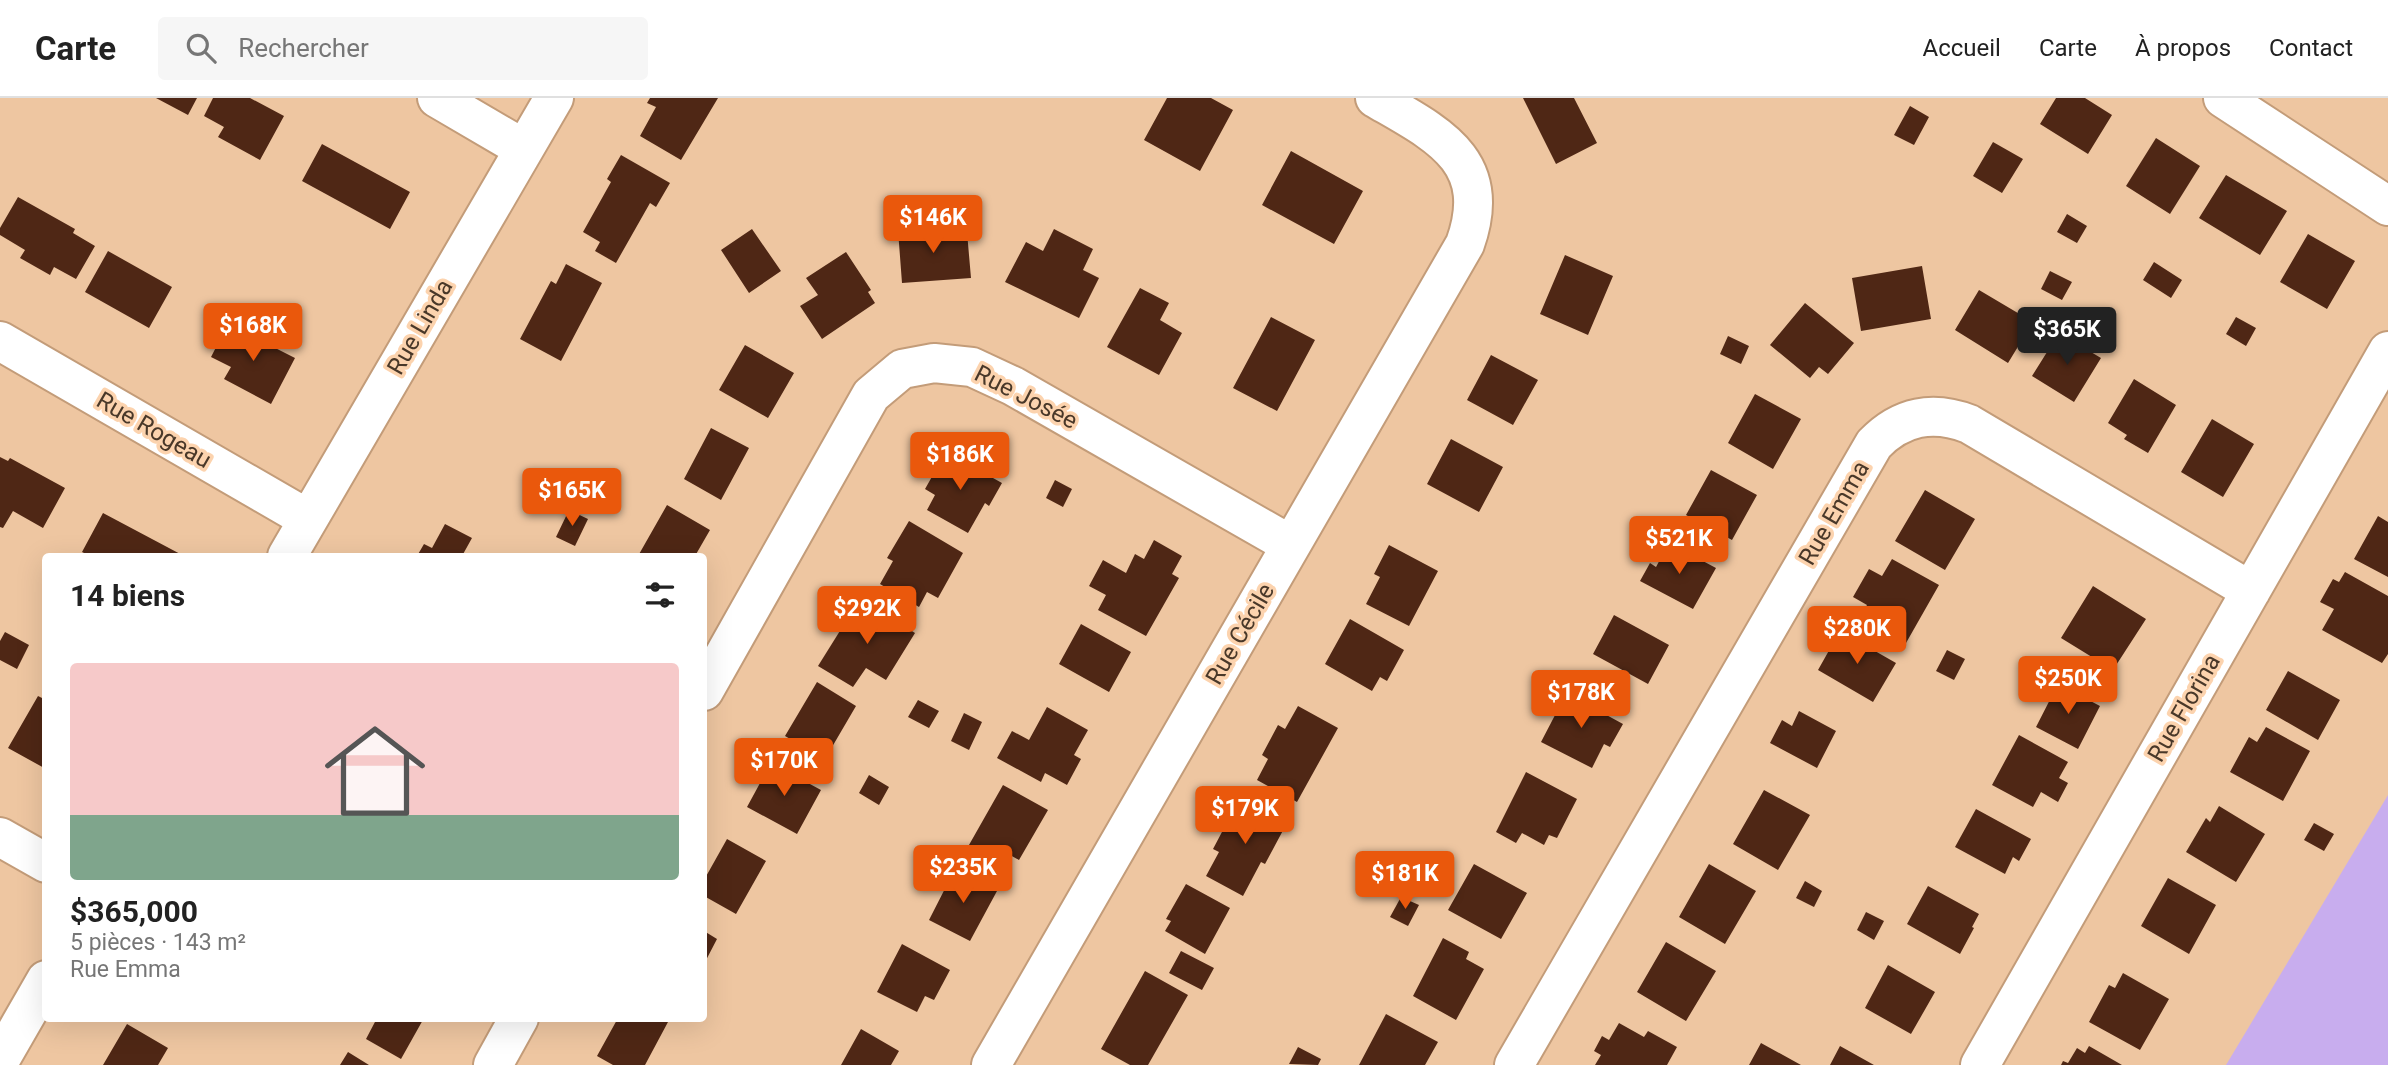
<!DOCTYPE html>
<html lang="fr">
<meta charset="utf-8">
<style>
:root{--surface:#fff;--page:#f6f6f6;--text:#222;--muted:#767676;--line:#e0e0e0;--accent:#ea580c}
body{margin:0;font-family:Roboto,sans-serif;background:var(--page);color:var(--text);height:100vh;display:flex;flex-direction:column;font-size:26px;white-space:nowrap}
*{box-sizing:border-box;margin:0}
p{font-size:23px;color:var(--muted)}
.icon{flex:none;width:38px;height:38px;fill:none;stroke:currentColor;stroke-width:2;stroke-linecap:round;stroke-linejoin:round}
.map{position:relative;flex:1;overflow:hidden}
.sheet{position:absolute;left:42px;top:455px;width:665px;height:469px;display:flex;flex-direction:column;background:var(--surface);border-radius:7px;box-shadow:0 7px 28px #0002}
.sheet>*{flex:none}
.price{position:absolute;translate:-50% -60px;padding:0 16px;border-radius:7px;background:var(--accent);color:#fff;font-size:23px;line-height:46px;filter:drop-shadow(0 2px 4px #0008)}
.price::after{content:'';position:absolute;left:50%;top:42px;width:21px;height:16px;margin-left:-10px;background:inherit;clip-path:polygon(0 0,100% 0,50% 100%)}
.price.on{background:#222;color:#fff}
ul{padding:0;list-style:none}
li{display:grid;align-content:center;gap:14px;height:371px;padding:0 28px}
li+li{border-top:2px solid var(--line)}
li span{display:grid;place-items:center;height:217px;border-radius:7px;color:#555}
li>.icon{margin-inline-start:auto}
span .icon{width:126px;height:126px;fill:#fffc;stroke-width:1}
li b{font-size:30px}
h2{display:flex;justify-content:space-between;align-items:center;height:84px;padding:0 28px;font-size:30px}
header{display:flex;align-items:center;gap:42px;box-sizing:border-box;height:98px;padding:0 35px;background:var(--surface);border-bottom:2px solid var(--line)}
header strong{font-size:33px}
nav{display:flex;gap:38px;margin-inline-start:auto;font-size:24px}
.search{width:490px;height:63px;background:var(--page);display:flex;align-items:center;gap:18px;box-sizing:border-box;padding:0 24px;border-radius:7px;color:var(--muted);font-size:26px}
.map>svg:first-child{display:block}
</style>
<header>
<strong>Carte</strong>
<div class="search"><svg class="icon" aria-label="search" viewBox="0 0 24 24"><circle cx="10" cy="10" r="6"/><path d="M15 15l6 6"/></svg>Rechercher</div>
<nav><a>Accueil</a><a>Carte</a><a>À propos</a><a>Contact</a></nav>
</header>
<div class="map">
<svg width="2388" height="967" viewBox="0 0 2388 967">
<rect width="100%" height="100%" fill="#eec6a1"/>
<!-- green -->
<path fill="#c8adee" d="M2388 697V967H2226Z"/>
<!-- building -->
<path fill="#4f2715" d="M156 0H197L188 17Z
M213 0H250L284 18 260 62 218 39 224 29 204 18Z
M650 0H718L681 62 640 38 656 9 647 5Z
M1167 0H1211L1233 12 1200 73 1144 42Z
M1523 0H1574L1597 45 1556 66Z
M2056 0H2085L2112 17 2088 56 2040 26Z
M1910 8 1929 19 1914 47 1894 37Z
M2156 40 2200 68 2170 116 2126 88Z
M1993 44 2023 61 2002 95 1973 78Z
M322 46 410 94 390 131 302 83Z
M1291 53 1363 93 1334 146 1262 107Z
M621 57 670 85 656 109 650 105 616 165 595 153 600 144 583 134 611 84 607 81Z
M2226 77 2287 113 2260 157 2199 120Z
M18 99 75 131 73 135 95 148 76 181 54 169 50 177 20 160 25 152 0 137V130Z
M2067 116 2087 128 2077 145 2057 134Z
M943 128 944 136 967 134 971 180 902 185 898 132Z
M752 131 781 173 749 195 721 152Z
M1054 131 1093 151 1083 172 1099 180 1079 220 1005 184 1026 144 1043 153Z
M2308 136 2355 163 2327 211 2280 184Z
M108 153 172 189 149 230 85 194Z
M846 154 871 192 868 194 875 205 822 241 800 208 818 197 806 180Z
M1565 157 1613 178 1588 237 1540 216Z
M2154 164 2182 182 2171 200 2143 182Z
M566 166 602 185 561 263 520 241 551 183 556 186Z
M1922 168 1931 221 1861 233 1852 180Z
M2050 173 2072 184 2062 202 2041 191Z
M1140 190 1169 205 1160 222 1182 235 1159 277 1107 249Z
M1979 192 2033 224 2008 265 1955 232Z
M1805 205 1854 245 1828 276 1819 269 1810 280 1770 247Z
M1271 219 1315 242 1277 313 1233 290Z
M2236 219 2256 230 2246 248 2226 236Z
M228 226 295 260 271 306 224 281 231 269 211 259Z
M2059 235 2101 260 2074 304 2032 278Z
M1728 238 1749 248 1741 266 1720 256Z
M745 247 794 275 768 320 719 292Z
M1491 257 1538 282 1513 327 1467 302Z
M2134 281 2176 307 2148 355 2124 341 2127 337 2108 325Z
M1755 296 1801 321 1773 371 1728 345Z
M2212 321 2254 346 2223 399 2181 374Z
M711 330 749 350 721 402 684 381Z
M1451 341 1503 369 1479 414 1427 386Z
M946 354 1002 385 989 408 985 405 968 435 927 412 935 397 925 391Z
M0 359 8 363 10 360 65 390 43 430 13 413 3 430 0 429Z
M1711 372 1757 397 1732 442 1686 417Z
M1055 382 1072 391 1063 409 1046 400Z
M1925 392 1975 421 1945 472 1895 443Z
M667 407 710 432 695 458H638Z
M569 412 588 421 575 448 556 439Z
M103 415 184 458H90L82 454Z
M2378 418 2388 424V479L2354 461Z
M909 423 963 455 938 500 927 494 919 509 880 486 893 463 887 460Z
M445 426 472 440 462 458H417L424 446 432 450Z
M1154 442 1182 458 1172 476 1179 480 1146 538 1098 512 1106 497 1089 488 1103 462 1126 475 1135 456 1144 461Z
M1669 445 1716 470 1693 511 1640 483 1650 465 1656 469Z
M1389 447 1438 473 1409 528 1366 506 1380 479 1374 476Z
M1892 461 1939 487 1906 545 1860 519 1867 507 1853 499 1869 471 1882 478Z
M2345 474 2388 498V556L2382 565 2322 532 2334 511 2320 504 2333 481 2339 484Z
M2093 488 2146 521 2113 572 2061 540Z
M864 503 915 535 886 582 866 570 853 589 818 568 848 520 852 523Z
M1614 517 1669 547 1648 586 1593 556Z
M1350 521 1404 552 1387 583 1380 579 1372 593 1325 566Z
M1081 526 1131 554 1109 594 1059 566Z
M1840 533 1896 565 1873 604 1818 572Z
M5 534 29 547 17 571 0 562V543Z
M1947 552 1965 561 1954 582 1936 573Z
M2288 573 2340 602 2318 642 2266 612Z
M817 584 856 608 825 661 785 638Z
M2058 586 2100 608 2078 651 2036 629Z
M1566 596 1579 602 1581 597 1604 609 1601 614 1623 626 1610 649 1604 646 1592 670 1541 644Z
M38 598 46 602V671L8 650Z
M918 602 939 613 929 630 908 619Z
M1298 608 1338 630 1297 704 1257 682 1268 661 1262 657 1278 627 1285 631Z
M1047 609 1088 632 1074 657 1081 661 1067 687 1045 675 1041 684 997 660 1012 633 1029 642Z
M1799 613 1836 633 1817 670 1770 645 1782 622 1792 628Z
M964 615 982 624 969 652 951 643Z
M2266 629 2310 653 2283 703 2230 674 2249 639 2257 644Z
M2019 637 2068 664 2059 680 2068 685 2058 704 2041 694 2033 709 1992 687Z
M771 665 821 692 797 736 747 709Z
M1526 674 1577 701 1557 740 1549 737 1544 747 1522 735 1516 745 1496 734Z
M869 677 889 689 879 707 859 695Z
M1003 687 1048 712 1019 762 1010 757 1001 775 965 754Z
M1764 692 1810 717 1778 772 1733 746Z
M1247 702 1288 723 1265 766 1261 764 1243 798 1206 778 1219 754 1213 751 1232 715 1238 718Z
M2219 708 2265 736 2236 784 2186 754 2206 720 2210 724Z
M1976 711 2031 741 2019 763 2013 759 2005 776 1955 749Z
M2314 725 2334 736 2324 753 2304 742Z
M727 741 766 763 736 816 704 798V782Z
M1474 766 1527 795 1501 841 1448 812Z
M1709 766 1756 793 1725 846 1679 819Z
M955 771 997 793 970 843 929 822Z
M2168 780 2216 807 2189 856 2141 828Z
M1805 783 1822 793 1814 809 1796 800Z
M1186 786 1230 810 1205 856 1165 833 1171 823 1166 821Z
M1928 788 1979 816 1972 829 1974 830 1960 856 1907 826Z
M1401 799 1419 807 1408 828 1390 819Z
M1866 814 1884 823 1874 842 1857 832Z
M704 833 717 841 704 866Z
M1443 840 1469 854 1466 861 1484 871 1456 922 1413 898Z
M1666 844 1716 873 1686 923 1637 894Z
M902 846 950 872 934 902 925 898 917 914 877 894Z
M1181 853 1214 870 1202 892 1169 875Z
M1888 867 1935 894 1911 936 1865 910Z
M1145 873 1188 897 1148 967H1130L1101 951Z
M2123 875 2169 901 2140 952 2089 924 2109 887 2115 890Z
M1386 916 1438 944 1425 967H1359Z
M373 920H424L401 961 366 941 376 922Z
M618 920H662L668 924 645 967H613L597 958Z
M1619 925 1644 939 1648 933 1677 949 1667 967H1595L1601 957 1594 953 1602 938 1609 942Z
M127 926 168 950 158 967H103Z
M861 931 899 953 891 967H841Z
M1761 945 1801 967H1749Z
M1840 948 1874 967H1830Z
M2089 948 2122 967H2061L2063 963 2068 965 2077 950 2085 955Z
M1298 949 1321 961 1318 967 1289 966Z
M348 954 369 967H340Z"/>
<g fill="none" stroke-linecap="round" stroke-linejoin="round">
<defs>
<path id="minor" d="M437 0 524 51
M2223 0 2388 108
M0 243 308 421
M287 458 554 0
M704 593 871 297 902 271 934 265 972 269 1013 288 1291 447
M0 739 46 765
M0 962 46 882
M493 967 519 920
M991 967 1465 146C1495 62 1437 36 1375 0
M1514 967 1874 346C1901 318 1933 312 1969 326L2251 493
M1980 967 2388 253"/>
</defs>
<!-- minor casing -->
<use href="#minor" stroke="#c39c79" stroke-width="42"/>
<!-- minor -->
<use href="#minor" stroke="#fff" stroke-width="38"/>
</g>
<g text-anchor="middle" dominant-baseline="central" stroke-width="7" stroke-linejoin="round" paint-order="stroke">
<!-- street labels -->
<g font-size="24" fill="#493829" stroke="#fcd3ae">
<text transform="translate(420 229) rotate(-60)">Rue Linda</text>
<text transform="translate(1026 299) rotate(27)">Rue Josée</text>
<text transform="translate(154 332) rotate(30)">Rue Rogeau</text>
<text transform="translate(1834 415) rotate(-60)">Rue Emma</text>
<text transform="translate(1240 536) rotate(-60)">Rue Cécile</text>
<text transform="translate(2184 610) rotate(-60)">Rue Florina</text>
</g>
</g>
</svg>
<b class="price" style="left:933px;top:157px">$146K</b>
<b class="price" style="left:253px;top:265px">$168K</b>
<b class="price on" style="left:2067px;top:269px">$365K</b>
<b class="price" style="left:960px;top:394px">$186K</b>
<b class="price" style="left:572px;top:430px">$165K</b>
<b class="price" style="left:1679px;top:478px">$521K</b>
<b class="price" style="left:867px;top:548px">$292K</b>
<b class="price" style="left:1857px;top:568px">$280K</b>
<b class="price" style="left:2068px;top:618px">$250K</b>
<b class="price" style="left:1581px;top:632px">$178K</b>
<b class="price" style="left:784px;top:700px">$170K</b>
<b class="price" style="left:1245px;top:748px">$179K</b>
<b class="price" style="left:963px;top:807px">$235K</b>
<b class="price" style="left:1405px;top:813px">$181K</b>
<section class="sheet">
<h2>14 biens<svg class="icon" aria-label="filters" viewBox="0 0 24 24"><path d="M4 7h16M4 17h16"/><circle cx="9" cy="7" r="2"/><circle cx="15" cy="17" r="2"/></svg></h2>
<ul>
<li><span style="background:linear-gradient(#f6c9c9 70%,#7fa58c 0)"><svg class="icon" aria-label="home" viewBox="0 0 24 24"><path d="M3 11l9-7 9 7M6 9v11h12V9"/></svg></span><div><b>$365,000</b><p>5 pièces · 143 m²</p><p>Rue Emma</p></div></li>
</ul>
</section>
</div>
